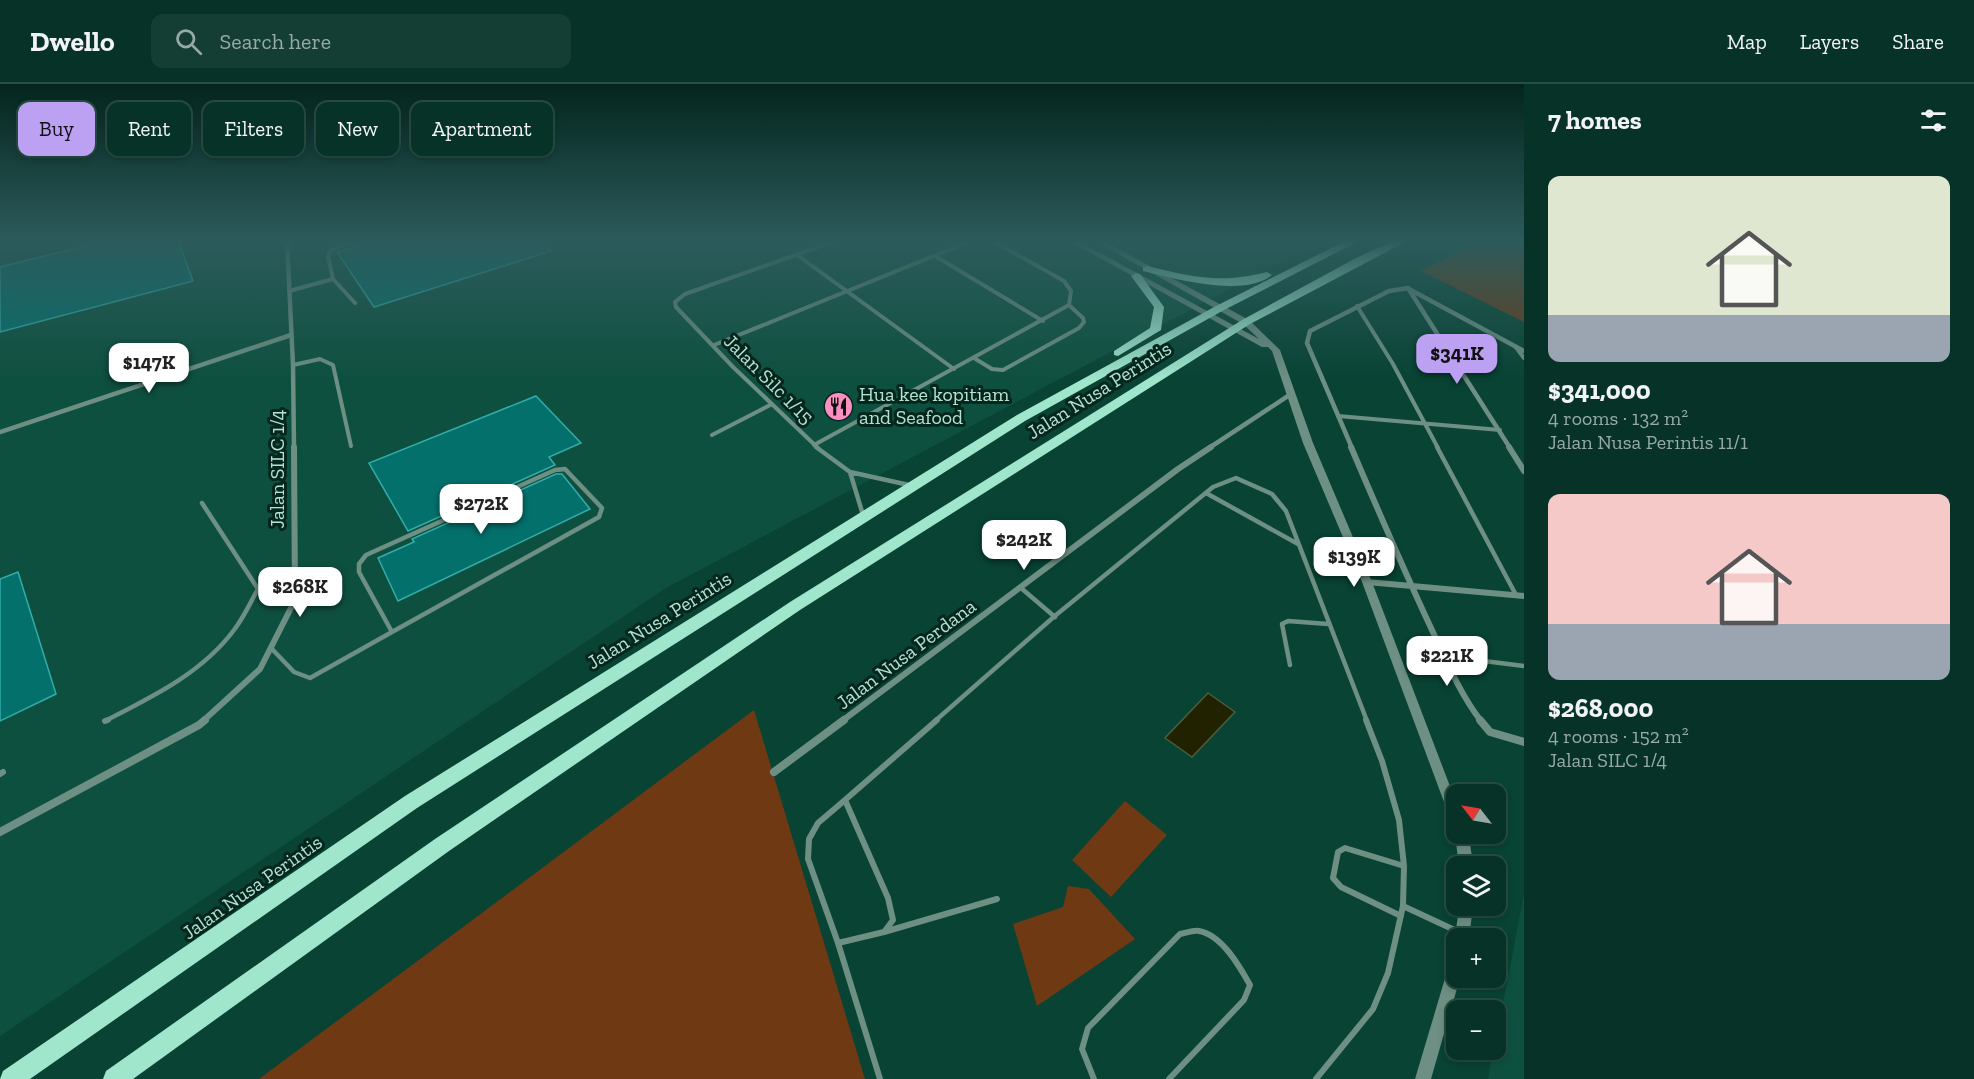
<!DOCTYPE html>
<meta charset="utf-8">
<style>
:root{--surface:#063227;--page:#143e33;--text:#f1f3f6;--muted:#98aaa7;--line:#274d44;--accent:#bca0f2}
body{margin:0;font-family:"Zilla Slab",serif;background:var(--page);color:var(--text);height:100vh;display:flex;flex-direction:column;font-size:22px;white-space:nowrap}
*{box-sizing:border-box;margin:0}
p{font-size:20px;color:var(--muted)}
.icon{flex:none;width:33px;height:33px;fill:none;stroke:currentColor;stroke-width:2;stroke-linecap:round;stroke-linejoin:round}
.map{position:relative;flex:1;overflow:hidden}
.side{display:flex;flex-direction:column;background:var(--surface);width:450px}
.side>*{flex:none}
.banner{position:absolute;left:18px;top:18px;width:570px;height:54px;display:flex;gap:12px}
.needle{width:39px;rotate:301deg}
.tools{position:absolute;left:1446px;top:700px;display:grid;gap:12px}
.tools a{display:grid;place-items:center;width:60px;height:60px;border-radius:12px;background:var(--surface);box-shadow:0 3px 9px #0003,0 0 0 2px var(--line);font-size:30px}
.price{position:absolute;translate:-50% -51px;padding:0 14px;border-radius:12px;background:#fff;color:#222;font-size:20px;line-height:39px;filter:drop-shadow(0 2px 3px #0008)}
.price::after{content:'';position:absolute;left:50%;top:36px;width:18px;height:14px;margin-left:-9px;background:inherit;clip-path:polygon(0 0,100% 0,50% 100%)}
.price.on{background:var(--accent);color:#111}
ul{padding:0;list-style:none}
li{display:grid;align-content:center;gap:12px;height:318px;padding:0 24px}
li span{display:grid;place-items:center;height:186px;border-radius:12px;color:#555}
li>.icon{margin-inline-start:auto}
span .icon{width:108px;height:108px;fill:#fffc;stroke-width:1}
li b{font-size:26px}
h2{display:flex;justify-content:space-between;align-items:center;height:72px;padding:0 24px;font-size:26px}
.tag{padding:0 21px;border-radius:12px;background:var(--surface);box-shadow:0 3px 9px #0003,0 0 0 2px var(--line);font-size:21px;line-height:54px}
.tag.on{background:var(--accent);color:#111}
header{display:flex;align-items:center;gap:36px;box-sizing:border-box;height:84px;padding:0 30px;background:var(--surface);border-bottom:2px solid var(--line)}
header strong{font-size:28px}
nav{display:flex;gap:33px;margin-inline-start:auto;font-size:21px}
.search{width:420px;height:54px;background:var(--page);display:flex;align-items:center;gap:15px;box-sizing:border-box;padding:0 21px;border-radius:12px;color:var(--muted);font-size:22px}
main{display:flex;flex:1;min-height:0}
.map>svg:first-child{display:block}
</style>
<header>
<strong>Dwello</strong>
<div class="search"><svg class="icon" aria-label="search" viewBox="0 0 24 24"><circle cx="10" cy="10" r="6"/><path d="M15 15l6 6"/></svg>Search here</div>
<nav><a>Map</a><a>Layers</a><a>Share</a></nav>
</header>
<main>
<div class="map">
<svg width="1524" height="995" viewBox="0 0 1524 995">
<rect width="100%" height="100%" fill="#084334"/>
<!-- built -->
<path fill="#0e503f" d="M0 156H1322L666 504 0 952Z
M1524 810V995H1488L1493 966H1496V956Z"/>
<!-- green -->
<path fill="#6f3914" d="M1483 156H1524V238L1421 187Z
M754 626 865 995H259Z
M1125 717 1167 751 1111 813 1072 776Z
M1068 802 1089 805 1135 855 1037 922 1013 840 1063 823Z"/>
<!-- water -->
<path fill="#212200" stroke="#4d5c3f" stroke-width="1.5" d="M1208 609 1235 628 1192 673 1165 654Z"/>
<!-- building -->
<path fill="#04706c" stroke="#33ada9" stroke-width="1.5" d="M109 156H178L193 197 0 248V183Z
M379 156H540L551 167 374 223 337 168Z
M536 312 581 359 549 373 555 381 408 447 369 379Z
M556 390H562L590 425 398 517 378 474 414 458 412 455Z
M18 488 56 610 0 637V495Z"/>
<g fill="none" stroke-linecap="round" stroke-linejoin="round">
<!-- service-far2 -->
<path stroke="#6e8f83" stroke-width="4" d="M797 171 954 285
M935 172 1043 237
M333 195 328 172 331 166 358 156
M289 207 333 195 355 219
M1357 222 1393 280 1438 364
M714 261 973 156
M1515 262 1524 274
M974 274 992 285 1003 286 1079 244 1084 238 1083 234 1069 221
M293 281 320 275 333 281 351 362
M1338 332 1500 346
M712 351 772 320
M814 361 1069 221 1071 207 1064 197 991 156
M818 364 733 283 676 223 675 218 685 210 838 156"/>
<!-- service-far1 -->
<path stroke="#6e8f83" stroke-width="4.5" d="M816 363 850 388 909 401
M1437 363 1516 511
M565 385 602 424 599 433 392 548 359 488V480L366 471 555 386Z
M850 388 863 431
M1206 409 1298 460
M202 419 258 505
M1021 504 1055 533
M272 565 294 588 310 594 392 548
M1444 572 1524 582
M1290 581 1282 540 1288 537 1328 540
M105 637C152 613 202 589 234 546 244 533 250 519 258 505L295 500
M935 637 1056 531 1213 403 1236 394 1272 410 1286 427 1367 637"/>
<!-- service -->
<path stroke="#6e8f83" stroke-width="6" d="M105 637 108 636
M0 690 3 688
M845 716 818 739 809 755 808 775 838 859 880 995
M1403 822 1461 849
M1401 832 1341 803 1333 794 1338 768 1345 764 1404 782
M884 848 997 815
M838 859 884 848 893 836 888 814 845 716 937 636
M1094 995 1082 965 1088 944 1180 850C1186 849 1193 846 1199 847 1222 851 1240 883 1250 901L1244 916 1169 995
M1316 995 1373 925 1388 889 1403 822 1404 782 1399 736 1382 677 1366 636"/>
<!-- minor-far2 -->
<path stroke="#6e8f83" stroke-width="4.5" d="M287 156 293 281 294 364
M1408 204 1510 364
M1409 205 1524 267
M0 348 291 251
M1209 364 1291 310
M1352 364 1307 259 1310 247 1389 207 1408 204"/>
<!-- minor-far1 -->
<path stroke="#6e8f83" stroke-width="6" d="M1351 363C1377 424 1403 484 1431 544 1446 576 1460 610 1481 637
M1509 363 1524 387
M1367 498 1524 512
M203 637 260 585 295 516 294 363
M842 637 1178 385 1211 363"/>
<!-- minor -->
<path stroke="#6e8f83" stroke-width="8" d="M1480 636 1490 648 1524 658
M774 688 844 636
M0 748 199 641 205 636"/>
<!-- tertiary -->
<path fill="#6e8f83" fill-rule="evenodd" d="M1067 156H1076L1259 255 1243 240 1093 156H1102L1249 236 1280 266 1313 359 1372 498 1456 718V740L1451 738 1450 734 1362 498 1303 359 1272 267 1268 263H1262Z
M1456 748V750H1469L1473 783H1459L1455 750Z
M1459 822H1473L1469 855H1456V859L1455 855Z
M1456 874V894H1460L1431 995H1415L1449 881 1451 876Z"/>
<!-- primary -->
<path fill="#9fe6cd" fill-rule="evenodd" d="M1347 156H1361L1224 226 1025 337 417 724 30 995H0L3 987 405 712 1017 331 1216 222Z
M1395 156H1409L1250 240 800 526 449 767 133 995H103L106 987 435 755 790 518 1242 236 1356 174Z
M1147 182C1193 193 1220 200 1267 188L1272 191C1244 214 1176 195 1143 187V183Z
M1136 189 1140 190 1164 223 1161 246 1118 272 1114 271V267L1150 244 1154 223 1131 192Z"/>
</g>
<!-- sky -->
<linearGradient id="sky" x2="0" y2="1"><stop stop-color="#04251d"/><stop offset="0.53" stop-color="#2c5b5c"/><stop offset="1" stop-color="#2c5b5c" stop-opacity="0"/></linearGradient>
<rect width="1524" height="296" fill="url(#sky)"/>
<!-- icons -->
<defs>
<symbol id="restaurant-disc" viewBox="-11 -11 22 22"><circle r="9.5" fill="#fc8fc2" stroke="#05261d"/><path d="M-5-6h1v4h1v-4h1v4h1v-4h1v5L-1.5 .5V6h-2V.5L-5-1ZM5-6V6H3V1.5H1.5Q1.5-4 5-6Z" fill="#111"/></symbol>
</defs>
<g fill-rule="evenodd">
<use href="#restaurant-disc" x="822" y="306" width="33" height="33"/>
</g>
<g text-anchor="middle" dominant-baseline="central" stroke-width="6" stroke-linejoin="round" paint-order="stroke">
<!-- street labels -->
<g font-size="20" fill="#b4e2d1" stroke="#05261d">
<text transform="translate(769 295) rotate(45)">Jalan Silc 1/15</text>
<text transform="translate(1099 306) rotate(-32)">Jalan Nusa Perintis</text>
<text transform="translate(277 385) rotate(-90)">Jalan SILC 1/4</text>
<text transform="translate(659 536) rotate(-32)">Jalan Nusa Perintis</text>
<text transform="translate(906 570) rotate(-37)">Jalan Nusa Perdana</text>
<text transform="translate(252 803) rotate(-35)">Jalan Nusa Perintis</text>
</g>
<!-- poi labels -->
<g font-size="20" fill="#b4e2d1" stroke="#05261d" text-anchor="start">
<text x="859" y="310">Hua kee kopitiam<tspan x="859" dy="23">and Seafood</tspan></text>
</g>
</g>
</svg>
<div class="tools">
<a><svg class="needle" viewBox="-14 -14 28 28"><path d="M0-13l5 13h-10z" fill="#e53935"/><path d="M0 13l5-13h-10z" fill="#98aaa7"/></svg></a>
<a><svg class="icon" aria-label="layers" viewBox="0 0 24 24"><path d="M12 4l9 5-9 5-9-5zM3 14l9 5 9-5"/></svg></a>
<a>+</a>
<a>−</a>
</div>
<b class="price on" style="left:1457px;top:301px">$341K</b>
<b class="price" style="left:149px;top:310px">$147K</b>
<b class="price" style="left:481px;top:451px">$272K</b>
<b class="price" style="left:1024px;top:487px">$242K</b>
<b class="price" style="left:1354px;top:504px">$139K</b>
<b class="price" style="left:300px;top:534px">$268K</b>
<b class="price" style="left:1447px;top:603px">$221K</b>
<div class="banner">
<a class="tag on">Buy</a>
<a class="tag">Rent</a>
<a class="tag">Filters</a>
<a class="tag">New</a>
<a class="tag">Apartment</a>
</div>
</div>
<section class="side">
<h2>7 homes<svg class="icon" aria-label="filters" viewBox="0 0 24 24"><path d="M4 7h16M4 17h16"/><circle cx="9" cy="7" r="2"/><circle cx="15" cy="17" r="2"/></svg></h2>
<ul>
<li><span style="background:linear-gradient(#dfe7d0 75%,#9aa5b1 0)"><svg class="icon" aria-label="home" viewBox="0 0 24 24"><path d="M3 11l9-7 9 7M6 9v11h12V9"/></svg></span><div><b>$341,000</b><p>4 rooms · 132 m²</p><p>Jalan Nusa Perintis 11/1</p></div></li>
<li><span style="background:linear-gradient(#f6c9c9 70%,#9aa5b1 0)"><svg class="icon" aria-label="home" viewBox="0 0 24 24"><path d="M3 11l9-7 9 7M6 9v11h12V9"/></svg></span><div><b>$268,000</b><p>4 rooms · 152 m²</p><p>Jalan SILC 1/4</p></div></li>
</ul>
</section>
</main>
